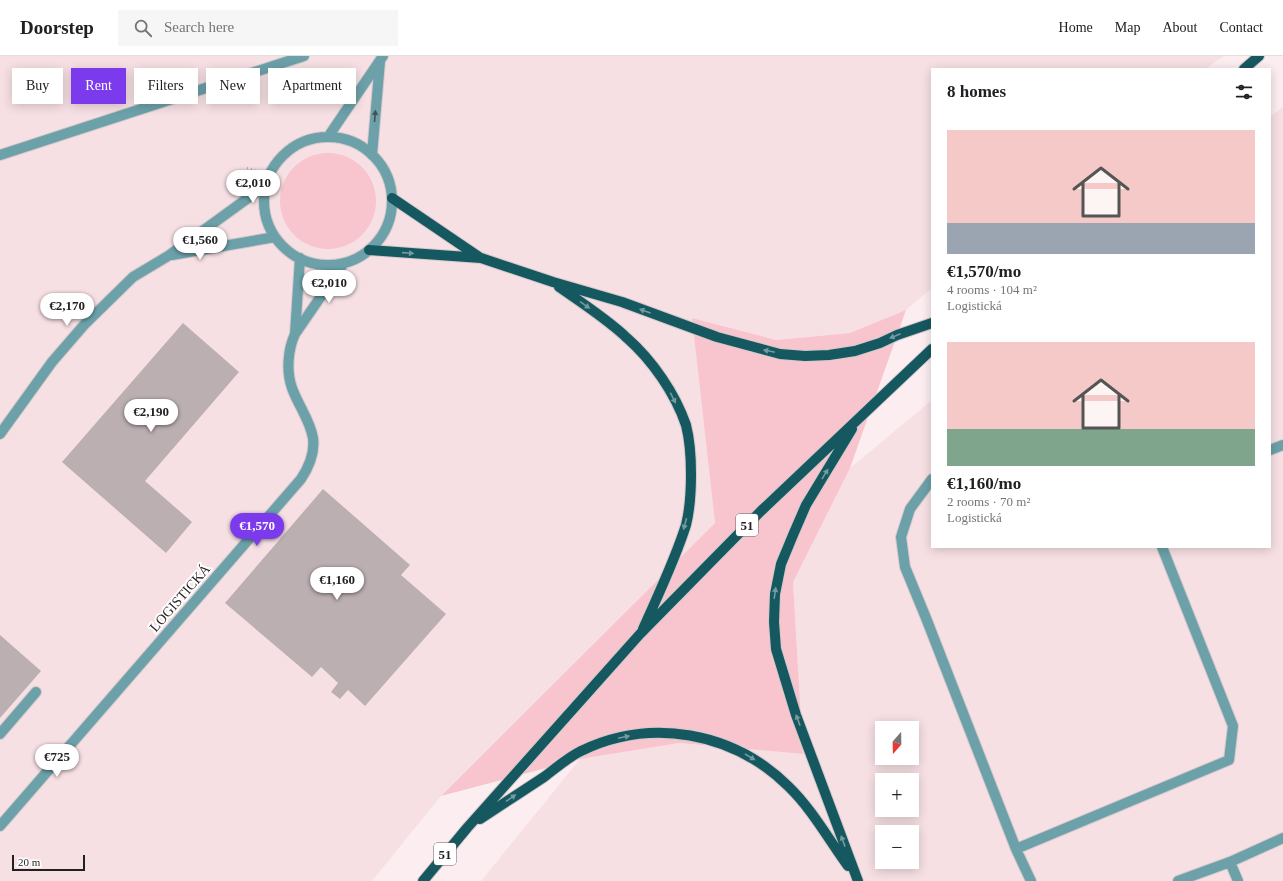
<!DOCTYPE html>
<meta charset="utf-8">
<style>
:root{--surface:#fff;--page:#f6f6f6;--text:#202124;--muted:#757577;--line:#e0e0e0;--accent:#7c3aed}
body{margin:0;font-family:Georgia,serif;background:var(--page);color:var(--text);height:100vh;display:flex;flex-direction:column;font-size:15px;white-space:nowrap}
*{box-sizing:border-box;margin:0}
p{font-size:13px;color:var(--muted)}
.icon{flex:none;width:22px;height:22px;fill:none;stroke:currentColor;stroke-width:2;stroke-linecap:round;stroke-linejoin:round}
.map{position:relative;flex:1;overflow:hidden}
.details{position:absolute;left:931px;top:12px;width:340px;height:480px;display:flex;flex-direction:column;background:var(--surface);border-radius:0px;box-shadow:0 2px 10px #0003}
.details>*{flex:none}
.top-card{position:absolute;left:12px;top:12px;width:380px;height:36px;display:flex;gap:8px}
.needle{width:26px;rotate:200deg}
.buttons{position:absolute;left:875px;top:665px;display:grid;gap:8px}
.buttons a{display:grid;place-items:center;width:44px;height:44px;border-radius:0px;background:var(--surface);box-shadow:0 2px 10px #0003;font-size:20px}
.scale{position:absolute;left:12px;bottom:10px;width:73px;box-sizing:border-box;padding-left:4px;border:2px solid #241f20;border-top:0;font-size:11px;line-height:14px;white-space:nowrap;color:#241f20;-webkit-text-stroke:3px #fff;paint-order:stroke}
.price{position:absolute;translate:-50% -34px;padding:0 9px;border-radius:14px;background:#fff;color:#222;font-size:13px;line-height:26px;filter:drop-shadow(0 1px 2px #0008)}
.price::after{content:'';position:absolute;left:50%;top:24px;width:12px;height:9px;margin-left:-6px;background:inherit;clip-path:polygon(0 0,100% 0,50% 100%)}
.price.active{background:var(--accent);color:#fff}
ul{padding:0;list-style:none}
li{display:grid;align-content:center;gap:8px;height:212px;padding:0 16px}
li span{display:grid;place-items:center;height:124px;border-radius:0px;color:#555}
li>.icon{margin-inline-start:auto}
span .icon{width:72px;height:72px;fill:#fffc;stroke-width:1}
li b{font-size:17px}
h2{display:flex;justify-content:space-between;align-items:center;height:48px;padding:0 16px;font-size:17px}
.pill{padding:0 14px;border-radius:0px;background:var(--surface);box-shadow:0 2px 10px #0003;font-size:14px;line-height:36px}
.pill.active{background:var(--accent);color:#fff}
header{display:flex;align-items:center;gap:24px;box-sizing:border-box;height:56px;padding:0 20px;background:var(--surface);border-bottom:1px solid var(--line)}
header strong{font-size:19px}
nav{display:flex;gap:22px;margin-inline-start:auto;font-size:14px}
.search{width:280px;height:36px;background:var(--page);display:flex;align-items:center;gap:10px;box-sizing:border-box;padding:0 14px;border-radius:0px;color:var(--muted);font-size:15px}
.map>svg:first-child{display:block}
</style>
<header>
<strong>Doorstep</strong>
<div class="search"><svg class="icon" aria-label="search" viewBox="0 0 24 24"><circle cx="10" cy="10" r="6"/><path d="M15 15l6 6"/></svg>Search here</div>
<nav><a>Home</a><a>Map</a><a>About</a><a>Contact</a></nav>
</header>
<div class="map">
<svg width="1283" height="825" viewBox="0 0 1283 825">
<rect width="100%" height="100%" fill="#fceef0"/>
<!-- built -->
<path fill="#f7e0e4" fill-rule="evenodd" d="M0 0H1224L1205 13H932V232L906 254 850 277 776 284 692 262 715 467 441 740 372 825H0Z
M1283 51V825H481L580 703 679 687 803 698 793 526 850 412 932 344V491H1270V61ZM882 672H912V702H882ZM882 724H912V754H882ZM882 776H912V806H882Z"/>
<!-- green -->
<path fill="#f8c4ce" d="M280 145a48 48 0 1 1 96 0a48 48 0 1 1-96 0Z
M906 254 850 412 793 526 803 698 679 687 580 703 441 740 715 467 692 262 776 284 850 277Z"/>
<!-- building -->
<path fill="#bbafb1" d="M183 267 239 316 145 425 192 466 166 497 62 406Z
M323 433 410 509 401 519 446 558 365 650 348 634 340 643 331 636 338 627 321 611 312 621 225 547Z
M0 579 41 615 0 662Z"/>
<g fill="none" stroke-linecap="round" stroke-linejoin="round">
<defs>
<path id="minor" d="M328 81 383 0
M264 145a64 64 0 1 1 128 0a64 64 0 1 1-128 0Z
M0 99 304 0
M372 99 380 5
M172 199 275 181
M295 278 300 202
M0 378 52 306 84 269 133 221 168 200 266 129
M1270 394 1283 389
M932 423 910 453 901 481 905 511 926 562 1016 793 1031 825
M0 678 36 636
M0 770 301 423C309 411 315 397 313 382 310 364 298 349 292 332 286 315 288 293 295 278L344 207
M1016 793 1229 704 1233 670 1162 491
M1230 806 1238 825
M1178 825 1230 806 1283 782"/>
<path id="major" d="M1244 13 1259 0
M392 142 479 201
M369 194 481 202 553 226 622 246 717 281 780 298 805 300 829 299 855 295 880 287 897 279 932 267
M559 231C582 247 607 263 627 282 652 304 675 337 686 369 690 385 691 402 691 418 691 434 690 453 686 469 675 504 658 539 643 573
M852 373 806 449 793 479 781 508 775 538 774 566 776 593 796 659 858 825
M480 763C501 749 523 735 544 721 556 712 567 702 581 695 651 661 733 676 788 730 812 753 829 784 848 810
M423 825 467 772 640 578 761 455 932 293"/>
</defs>
<!-- minor casing -->
<use href="#minor" stroke="#d5c9cb" stroke-width="12"/>
<!-- major casing -->
<use href="#major" stroke="#d5c9cb" stroke-width="12"/>
<!-- path -->
<path stroke="#b4a9ab" stroke-width="2.5" stroke-dasharray="1 3" stroke-linecap="butt" d="M247 112 256 115"/>
<!-- minor -->
<use href="#minor" stroke="#6ca1a9" stroke-width="10"/>
<!-- major -->
<use href="#major" stroke="#165860" stroke-width="10"/>
</g>
<!-- one-way arrows -->
<defs><path id="oneway-solid" d="M-6-.8H1V-3.2L6.5 0L1 3.2V.8H-6Z"/></defs>
<use fill="#415357" href="#oneway-solid" transform="translate(375 60) rotate(-85)"/>
<g fill="#739ba0">
<use href="#oneway-solid" transform="translate(408 197) rotate(4)"/>
<use href="#oneway-solid" transform="translate(585 249) rotate(35)"/>
<use href="#oneway-solid" transform="translate(645 255) rotate(-160)"/>
<use href="#oneway-solid" transform="translate(895 280) rotate(157)"/>
<use href="#oneway-solid" transform="translate(769 295) rotate(-168)"/>
<use href="#oneway-solid" transform="translate(673 342) rotate(63)"/>
<use href="#oneway-solid" transform="translate(825 418) rotate(-59)"/>
<use href="#oneway-solid" transform="translate(685 468) rotate(105)"/>
<use href="#oneway-solid" transform="translate(775 537) rotate(-82)"/>
<use href="#oneway-solid" transform="translate(798 664) rotate(-110)"/>
<use href="#oneway-solid" transform="translate(624 681) rotate(-12)"/>
<use href="#oneway-solid" transform="translate(750 701) rotate(31)"/>
<use href="#oneway-solid" transform="translate(511 742) rotate(-34)"/>
<use href="#oneway-solid" transform="translate(843 785) rotate(-110)"/>
</g>
<g text-anchor="middle" dominant-baseline="central" stroke-width="4" stroke-linejoin="round" paint-order="stroke">
<!-- shield labels -->
<g fill="#fff" stroke="#666263" stroke-width="1">
<rect x="736" y="458" width="22" height="22" rx="3"/>
<rect x="434" y="787" width="22" height="22" rx="3"/>
</g>
<g font-size="13" font-weight="bold" fill="#241f20">
<text x="747" y="469">51</text>
<text x="445" y="798">51</text>
</g>
<!-- street labels -->
<g font-size="14" fill="#241f20" stroke="#fff">
<text transform="translate(180 542) rotate(-49)">LOGISTICKÁ</text>
</g>
</g>
</svg>
<div class="buttons">
<a><svg class="needle" viewBox="-14 -14 28 28"><path d="M0-13l5 13h-10z" fill="#e53935"/><path d="M0 13l5-13h-10z" fill="#757577"/></svg></a>
<a>+</a>
<a>−</a>
</div>
<div class="scale">20 m</div>
<b class="price" style="left:253px;top:148px">€2,010</b>
<b class="price" style="left:200px;top:205px">€1,560</b>
<b class="price" style="left:329px;top:248px">€2,010</b>
<b class="price" style="left:67px;top:271px">€2,170</b>
<b class="price" style="left:151px;top:377px">€2,190</b>
<b class="price active" style="left:257px;top:491px">€1,570</b>
<b class="price" style="left:337px;top:545px">€1,160</b>
<b class="price" style="left:57px;top:722px">€725</b>
<div class="top-card">
<a class="pill">Buy</a>
<a class="pill active">Rent</a>
<a class="pill">Filters</a>
<a class="pill">New</a>
<a class="pill">Apartment</a>
</div>
<section class="details">
<h2>8 homes<svg class="icon" aria-label="filters" viewBox="0 0 24 24"><path d="M4 7h16M4 17h16"/><circle cx="9" cy="7" r="2"/><circle cx="15" cy="17" r="2"/></svg></h2>
<ul>
<li><span style="background:linear-gradient(#f6c9c9 75%,#9aa5b1 0)"><svg class="icon" aria-label="home" viewBox="0 0 24 24"><path d="M3 11l9-7 9 7M6 9v11h12V9"/></svg></span><div><b>€1,570/mo</b><p>4 rooms · 104 m²</p><p>Logistická</p></div></li>
<li><span style="background:linear-gradient(#f6c9c9 70%,#7fa58c 0)"><svg class="icon" aria-label="home" viewBox="0 0 24 24"><path d="M3 11l9-7 9 7M6 9v11h12V9"/></svg></span><div><b>€1,160/mo</b><p>2 rooms · 70 m²</p><p>Logistická</p></div></li>
</ul>
</section>
</div>
